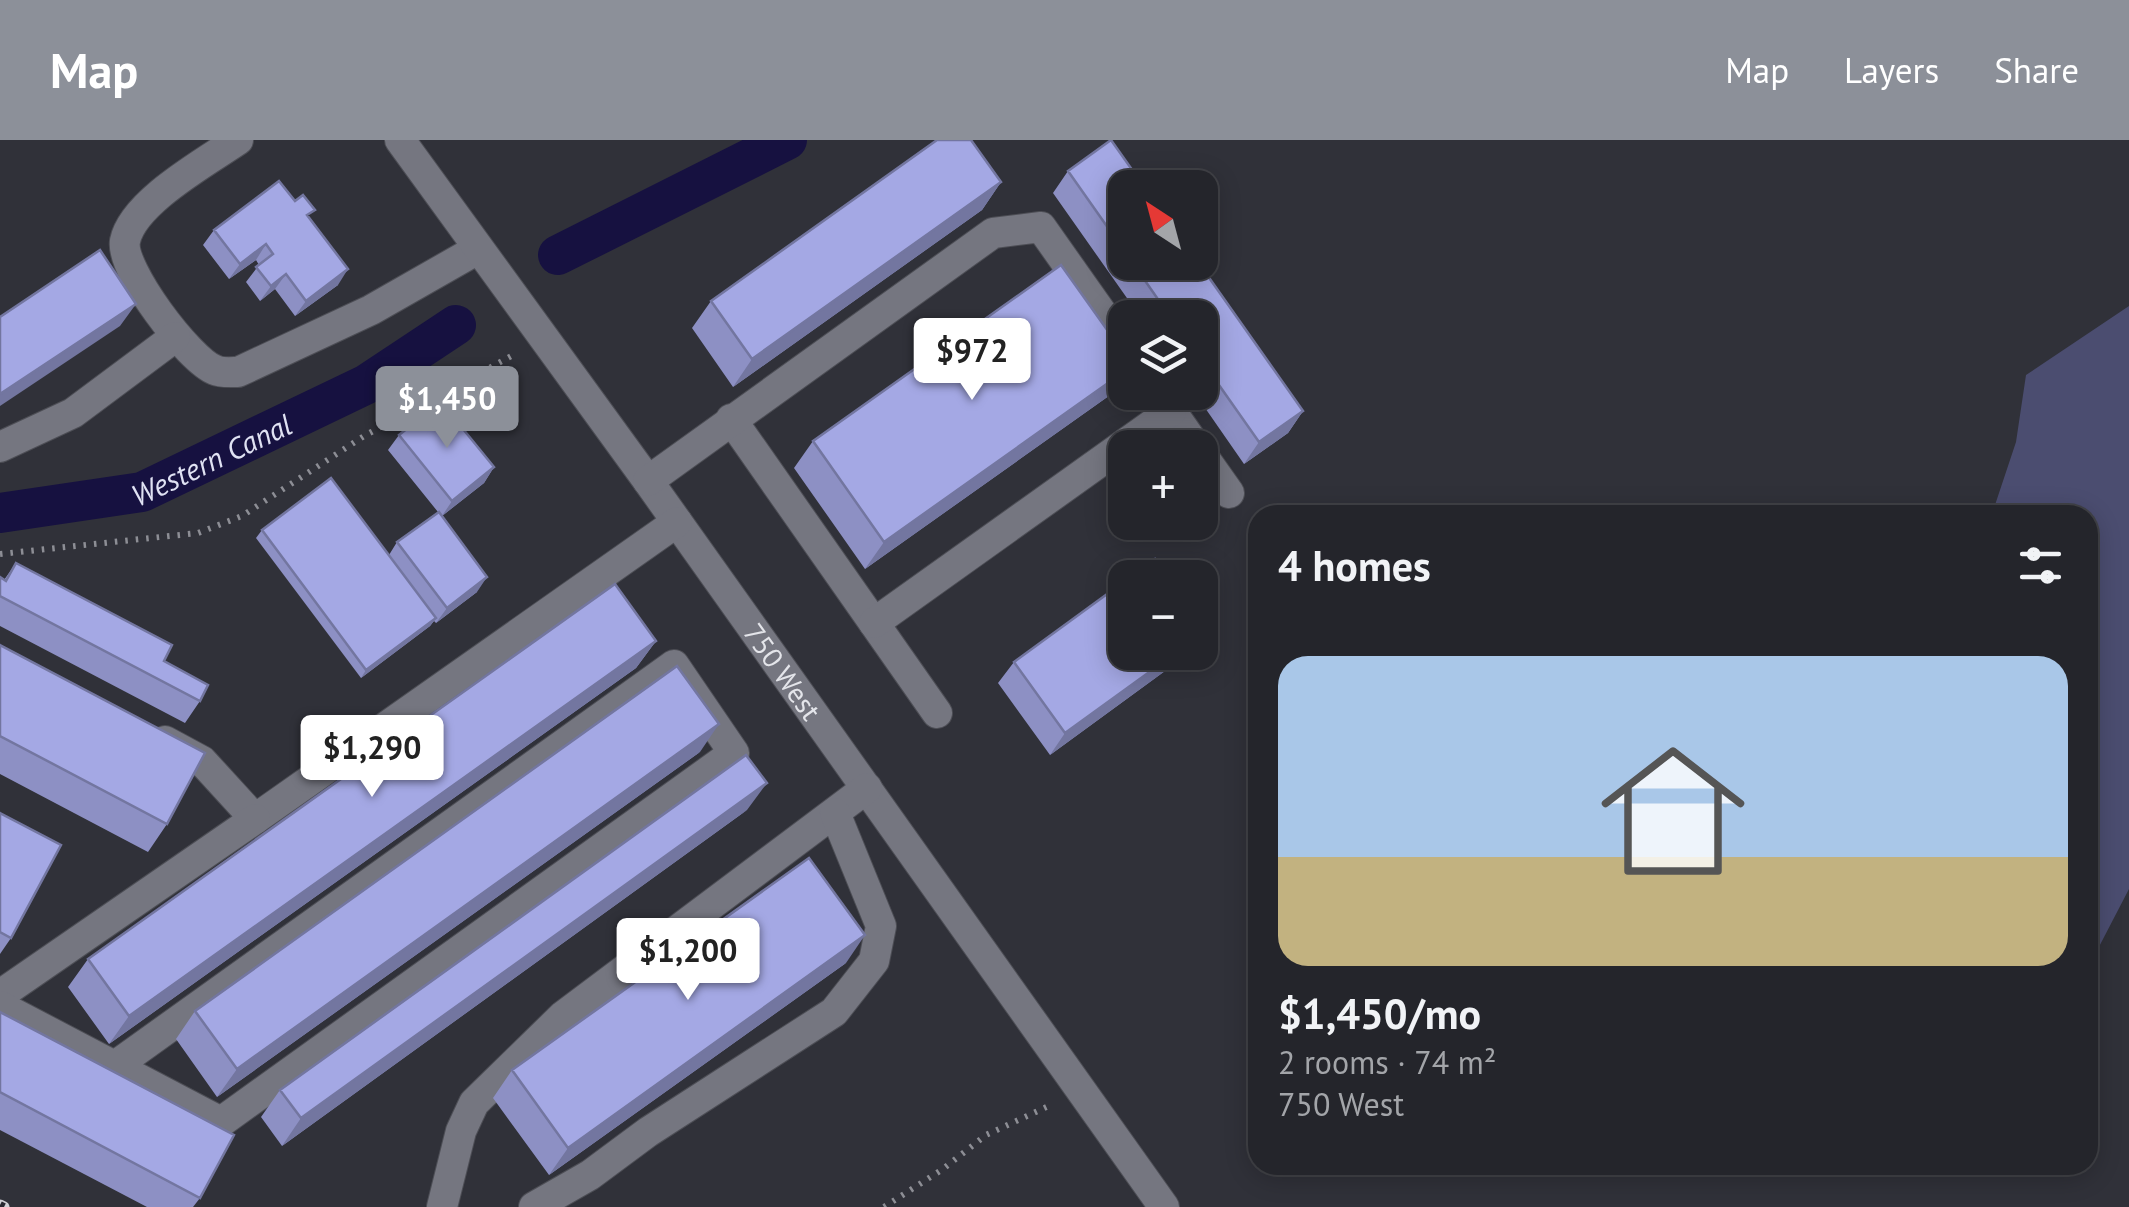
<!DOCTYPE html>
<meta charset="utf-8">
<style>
:root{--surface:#24252b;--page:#2c2d33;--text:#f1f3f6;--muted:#a3a5a9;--line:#414247;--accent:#8c9099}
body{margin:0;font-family:"PT Sans",sans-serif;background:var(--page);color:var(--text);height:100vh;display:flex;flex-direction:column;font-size:38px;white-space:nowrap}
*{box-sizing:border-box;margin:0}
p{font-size:32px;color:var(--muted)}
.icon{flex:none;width:55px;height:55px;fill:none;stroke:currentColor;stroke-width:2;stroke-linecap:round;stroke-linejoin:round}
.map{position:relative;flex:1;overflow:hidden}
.drawer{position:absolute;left:1248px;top:365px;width:850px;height:670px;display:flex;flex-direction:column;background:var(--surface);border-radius:30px;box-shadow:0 5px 25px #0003,0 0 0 2px var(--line)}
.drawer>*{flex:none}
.needle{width:65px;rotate:324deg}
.tools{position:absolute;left:1108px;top:30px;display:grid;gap:20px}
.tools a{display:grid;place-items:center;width:110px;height:110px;border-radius:20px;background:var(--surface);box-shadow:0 5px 25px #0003,0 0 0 2px var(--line);font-size:50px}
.price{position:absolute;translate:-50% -85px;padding:0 22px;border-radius:10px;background:#fff;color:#222;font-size:32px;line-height:65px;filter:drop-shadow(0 2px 5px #0008)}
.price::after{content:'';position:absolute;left:50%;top:60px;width:30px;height:22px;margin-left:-15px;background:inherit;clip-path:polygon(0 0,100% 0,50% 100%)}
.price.selected{background:var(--accent);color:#fff}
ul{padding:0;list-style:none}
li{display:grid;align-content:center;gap:20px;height:530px;padding:0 30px}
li+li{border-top:2px solid var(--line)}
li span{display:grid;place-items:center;height:310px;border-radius:30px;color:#555}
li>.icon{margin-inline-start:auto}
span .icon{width:180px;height:180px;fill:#fffc;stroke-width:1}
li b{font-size:42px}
h2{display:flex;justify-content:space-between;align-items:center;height:120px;padding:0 30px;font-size:42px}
header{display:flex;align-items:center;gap:60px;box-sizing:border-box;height:140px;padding:0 50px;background:var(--accent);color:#fff}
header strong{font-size:48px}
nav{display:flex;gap:55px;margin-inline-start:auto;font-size:35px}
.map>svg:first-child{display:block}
</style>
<header>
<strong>Map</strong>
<nav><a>Map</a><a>Layers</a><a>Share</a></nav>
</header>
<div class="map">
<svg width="2129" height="1067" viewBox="0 0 2129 1067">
<rect width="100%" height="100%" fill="#303139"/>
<!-- green -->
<path fill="#4b4d70" d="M2129 166V749L2089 826 2098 863 2088 871V375H1999L1994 368 2016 302 2026 235Z"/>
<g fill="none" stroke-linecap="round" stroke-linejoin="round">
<!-- canal -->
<g stroke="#161140" stroke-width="40">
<path d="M558 115 787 0"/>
<path id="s1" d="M0 373 142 352 367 244 456 185"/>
</g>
<defs>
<g id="minor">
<path d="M238 0C206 22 133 62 125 101 120 129 189 220 215 230 221 233 232 232 238 232L371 170 478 109"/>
<path id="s2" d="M400 0 648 341 1164 1067"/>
<path d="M1158 252 1197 308"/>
<path d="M731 279 937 573"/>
<path d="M0 307 73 273 175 197"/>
<path d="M1200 312 1229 353"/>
<path d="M648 341 993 93 1041 87 1125 206"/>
<path d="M874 483 1171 271"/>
<path d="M165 601 202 621 255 679 677 382"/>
<path d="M0 855 255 679"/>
<path d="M0 866 221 982 734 613 674 525 115 926"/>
<path d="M442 1067 461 991 474 963 563 876 867 648"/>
<path d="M534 1067 590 1035 648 992 834 872 874 821 881 786 835 673"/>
</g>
</defs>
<!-- minor casing -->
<use href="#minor" stroke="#4d4e55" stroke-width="32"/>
<!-- path -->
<path stroke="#8d8e95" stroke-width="6" stroke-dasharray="2.5 8" stroke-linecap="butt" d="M0 414 198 393 242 376 364 296 515 214
M884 1067 943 1029 986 995 1053 964"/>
<!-- minor -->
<use href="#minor" stroke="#757680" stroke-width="30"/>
<defs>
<path id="rail" d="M0 1065 4 1067"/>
</defs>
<!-- rail casing -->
<use href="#rail" stroke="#cfd0d5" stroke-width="11"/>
<!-- rail -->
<use href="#rail" stroke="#26272f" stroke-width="8" stroke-dasharray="22" stroke-linecap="butt"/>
</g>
<!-- wall -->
<path fill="#8d90c4" d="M1068 31 1125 48V122H1198L1303 271 1288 293 1244 324 1194 252H1200V178H1141L1053 53Z
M1001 42 982 70 733 247 692 188 711 161Z
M295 61 309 78 338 145 295 176 275 149 260 161 246 142 259 125 256 120 229 139 203 105 214 90Z
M1113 253 865 429 794 328 813 301Z
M399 295 494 327 484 343 442 376 477 452 436 483 434 481 430 486 361 538 256 398 262 390 389 415 397 402 438 372 388 310Z
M16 423 164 521 200 561 185 583 0 486V437L4 440Z
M656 501 636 528 109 904 68 847 88 819Z
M0 505 167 684 148 712 0 634Z
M1125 512H1191L1050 615 998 543 1014 522Z
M700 612 217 957 176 899 195 871Z
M747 670 282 1006 261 977 280 950Z
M0 673 11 798 0 814Z
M846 823 549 1035 493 958 512 930Z
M0 872 200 1058 193 1067H147L0 990Z"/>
<!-- shaded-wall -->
<path fill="#7376a0" d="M1001 42 982 70 733 247 752 219Z
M266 104 256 120 229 139 240 124Z
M348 129 338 145 295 176 306 161Z
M286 134 275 149 260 161 271 146Z
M136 164 120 186 0 266V254Z
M1125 231V236L1113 253 865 429 884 402Z
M1303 271 1288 293 1244 324 1259 302Z
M494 327 484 343 442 376 452 361Z
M487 437 477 452 436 483 447 468Z
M436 478 430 486 361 538 366 530Z
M656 501 636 528 109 904 129 876Z
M1177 512H1191L1050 615 1065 593Z
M719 584 700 612 217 957 237 929Z
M767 643 747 670 282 1006 301 978Z
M865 795 846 823 549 1035 568 1008Z"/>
<!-- building -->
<path fill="#a4a8e4" stroke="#7376a0" stroke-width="2.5" d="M937 0H971L1001 42 752 219 711 161Z
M1111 0 1145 48H1125V112L1068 31Z
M279 41 295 61 303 55 315 70 307 75 348 129 306 161 286 134 271 146 256 127 273 114 266 104 240 124 214 90Z
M100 110 136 164 0 254V177Z
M1132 122H1198L1303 271 1259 302 1200 218V178H1171Z
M1061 125 1125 215V231L884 402 813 301Z
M441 262 494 327 452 361 399 295Z
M331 338 436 478 366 530 262 390Z
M439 372 487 437 447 468 397 402Z
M1155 419 1168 438H1129Z
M16 423 172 505 164 521 208 545 200 561 0 456V437L6 441Z
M1125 441V512H1177L1065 593 1014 522Z
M615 444 656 501 129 876 88 819Z
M1200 482 1206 491 1200 496Z
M0 505 205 613 167 684 0 596Z
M677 526 719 584 237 929 195 871Z
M746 615 767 643 301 978 280 950Z
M0 673 61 705 11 798 0 792Z
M809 718 865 795 568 1008 512 930Z
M0 872 234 995 200 1058 0 952Z"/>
<g text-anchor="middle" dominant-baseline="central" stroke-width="10" stroke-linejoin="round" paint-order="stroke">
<!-- street labels -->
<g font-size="28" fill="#e4e5ea" stroke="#26272f">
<text stroke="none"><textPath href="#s2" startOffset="655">750 West</textPath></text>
</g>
<!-- water labels -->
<g font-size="30" font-style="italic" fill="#e0e2f3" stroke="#26272f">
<text stroke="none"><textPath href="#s1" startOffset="220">Western Canal</textPath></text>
</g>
</g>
</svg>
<div class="tools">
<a><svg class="needle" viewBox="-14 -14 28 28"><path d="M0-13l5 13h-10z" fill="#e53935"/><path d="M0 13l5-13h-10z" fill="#a3a5a9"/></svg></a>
<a><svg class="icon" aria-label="layers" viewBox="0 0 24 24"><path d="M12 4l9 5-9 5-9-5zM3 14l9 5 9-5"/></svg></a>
<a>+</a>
<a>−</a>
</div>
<b class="price" style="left:972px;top:263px">$972</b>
<b class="price selected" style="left:447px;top:311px">$1,450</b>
<b class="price" style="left:372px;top:660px">$1,290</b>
<b class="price" style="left:688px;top:863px">$1,200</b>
<section class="drawer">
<h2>4 homes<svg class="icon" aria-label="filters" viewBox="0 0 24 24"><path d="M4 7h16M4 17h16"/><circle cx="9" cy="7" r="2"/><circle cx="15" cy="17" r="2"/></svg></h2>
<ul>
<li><span style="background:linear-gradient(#a9c7e8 65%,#c2b280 0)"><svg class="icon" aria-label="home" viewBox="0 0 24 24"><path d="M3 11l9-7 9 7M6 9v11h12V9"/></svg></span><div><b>$1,450/mo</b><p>2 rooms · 74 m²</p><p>750 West</p></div></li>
</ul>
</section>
</div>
